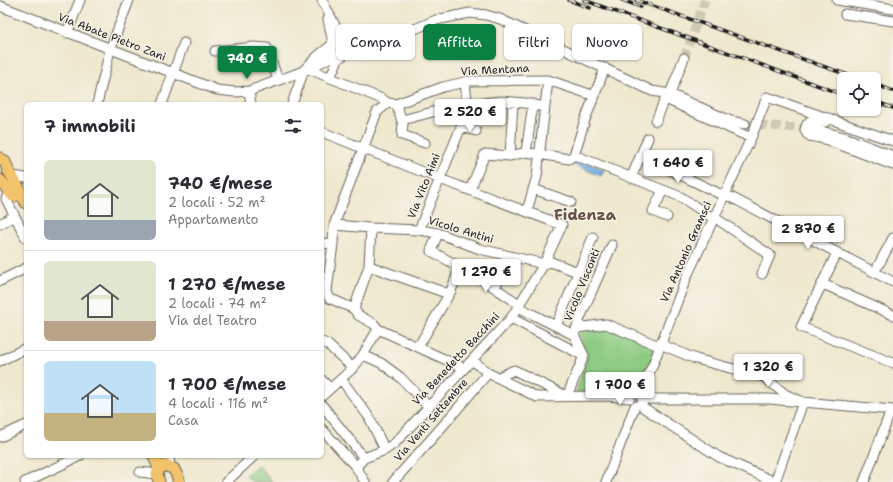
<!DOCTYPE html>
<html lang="it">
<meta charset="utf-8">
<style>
:root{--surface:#fff;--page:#f7f7f7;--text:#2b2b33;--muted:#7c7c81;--line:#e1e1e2;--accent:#0b8043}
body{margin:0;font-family:"Shantell Sans",sans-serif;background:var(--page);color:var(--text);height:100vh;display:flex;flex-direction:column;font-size:15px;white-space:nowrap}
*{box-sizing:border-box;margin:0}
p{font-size:13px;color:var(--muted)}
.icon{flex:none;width:22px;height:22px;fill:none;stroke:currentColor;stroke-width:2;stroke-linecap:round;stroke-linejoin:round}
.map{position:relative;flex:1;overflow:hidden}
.drawer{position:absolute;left:24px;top:102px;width:300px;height:356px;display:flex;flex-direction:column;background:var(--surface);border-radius:6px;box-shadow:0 1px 3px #0004}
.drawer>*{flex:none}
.banner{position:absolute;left:336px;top:24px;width:380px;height:36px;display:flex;gap:8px}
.buttons{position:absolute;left:837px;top:72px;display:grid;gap:8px}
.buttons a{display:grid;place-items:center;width:44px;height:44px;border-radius:6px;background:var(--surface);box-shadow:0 1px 3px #0004;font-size:20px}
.price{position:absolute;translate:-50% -34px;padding:0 9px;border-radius:4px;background:#fff;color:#222;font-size:13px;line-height:26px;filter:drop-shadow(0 1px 2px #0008)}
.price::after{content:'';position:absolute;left:50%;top:24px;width:12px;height:9px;margin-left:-6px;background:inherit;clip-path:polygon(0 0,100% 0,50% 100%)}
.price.selected{background:var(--accent);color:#fff}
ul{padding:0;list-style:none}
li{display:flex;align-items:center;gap:12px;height:100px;padding:0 20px}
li+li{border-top:1px solid var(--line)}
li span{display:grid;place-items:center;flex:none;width:112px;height:80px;border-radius:6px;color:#555}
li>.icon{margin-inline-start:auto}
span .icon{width:48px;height:48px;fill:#fffc;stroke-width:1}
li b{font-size:17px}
h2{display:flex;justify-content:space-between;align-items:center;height:48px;padding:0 20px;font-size:17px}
.pill{padding:0 14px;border-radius:6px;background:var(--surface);box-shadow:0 1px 3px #0004;font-size:14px;line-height:36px}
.pill.selected{background:var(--accent);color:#fff}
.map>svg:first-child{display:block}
</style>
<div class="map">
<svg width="893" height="482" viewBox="0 0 893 482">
<rect width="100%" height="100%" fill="#f7f3e8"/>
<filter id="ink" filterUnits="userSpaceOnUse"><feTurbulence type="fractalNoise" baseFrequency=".025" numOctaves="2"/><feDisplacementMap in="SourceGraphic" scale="8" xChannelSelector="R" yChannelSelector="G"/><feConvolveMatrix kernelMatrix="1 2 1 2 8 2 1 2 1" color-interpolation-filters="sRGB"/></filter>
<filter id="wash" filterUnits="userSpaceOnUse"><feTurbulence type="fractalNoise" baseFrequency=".012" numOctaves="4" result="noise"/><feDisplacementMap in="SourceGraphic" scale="16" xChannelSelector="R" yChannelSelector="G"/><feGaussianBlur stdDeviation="0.9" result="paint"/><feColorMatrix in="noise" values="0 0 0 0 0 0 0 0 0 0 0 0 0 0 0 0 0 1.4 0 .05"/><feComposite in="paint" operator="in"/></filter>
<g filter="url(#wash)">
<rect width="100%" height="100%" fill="#eee8ce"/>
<!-- green -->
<path fill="#8dcb81" stroke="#54744e" d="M606 324 658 345 638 389 622 393 576 392 588 355 579 337 581 331Z
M258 465 272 482H252L246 475Z"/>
<!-- water -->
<path fill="#76b1e7" stroke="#496682" d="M576 158 604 170 601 176 573 164Z"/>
</g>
<g filter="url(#ink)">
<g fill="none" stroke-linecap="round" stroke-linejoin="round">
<!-- minor-tunnel -->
<path stroke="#cec9b3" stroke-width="9" stroke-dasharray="9 4.5" stroke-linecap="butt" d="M684 58 705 0
M745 124 813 129"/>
<defs>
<path id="minor" d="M322 0 344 43
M837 0 893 9
M0 6 217 90 235 92 249 91 309 69 334 55
M845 14 893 21
M328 19 333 44
M67 33 80 0
M345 44 371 43
M332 46 333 54 341 57 347 52 361 50 382 43 436 20 470 13 486 15 500 19 652 91 670 94 731 121 745 124
M215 51 254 47 267 48 278 80
M309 69 382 99 388 103 396 104 443 87 469 81 548 80 595 96
M330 78 339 57
M249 91 251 104
M667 94 670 101 751 138
M670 94 684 58
M388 103 377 112 334 225 333 244 327 290 329 298 354 309 358 315 374 324 378 329 464 368
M97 104 110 50 129 0
M162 104 184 43
M292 104 304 70 319 55 334 43 339 41 346 45 347 52
M396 104 403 124 402 135 425 143
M829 118 825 122 810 121 807 124 805 130 807 134 810 136 825 139 893 165
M402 120 440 110 453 111 466 105 500 101 525 103 545 107
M656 121 667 94
M461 127 476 131
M814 129 844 137 893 156
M322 132 440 179 562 225 544 264 511 318 395 443 385 450 364 458 356 467
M526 152 533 104
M574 155 681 197 708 215 714 217 770 255 762 274
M574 155 585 120 605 68
M510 156 513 102
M641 156 720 194H725L893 282
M12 176 26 178
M631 178 648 138
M533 189 571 202
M470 190 485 154 510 156 526 152 569 159 574 155
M663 190 653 211 667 217
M9 192 6 199 26 238
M527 211 537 176 548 80
M0 224 14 216
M334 225 371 228 419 230 438 233 480 249 544 264 551 262 578 272
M419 230 461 127 467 101 465 82
M438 233 431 251 460 267 473 273 519 304
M322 243 333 244
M837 253 801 327 893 363
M369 266 449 294
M878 266 893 238
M0 281 26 268
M823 284 893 315
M495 287 511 257
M518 307 574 335 584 356
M354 309 369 266 371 228
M511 318 584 356
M556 326 593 237
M577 328 606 324 659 346
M574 335 580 318 612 245
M322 342 327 344 353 368
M660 344 696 359 764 377 785 394 803 402 775 482
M418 347 451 291 460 267
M363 355 381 363 400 377 429 407
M472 360 488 373 537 397 607 396 630 398
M0 361 26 348
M499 377 514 370 564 395
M341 379 369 417 385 450
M322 380 330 389
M638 394 652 367 687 276 751 138 767 97 893 141
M322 396 353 368 363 355 378 329
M567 396 584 356
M642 399H769L893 410
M641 404 644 408 719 457 775 482
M322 405 364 458
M322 429 356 467 365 482
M0 437 26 425
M169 456 170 466
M140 472 157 474
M25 482 80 456
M226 482 254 456
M393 482 441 428 488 373
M606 482 635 406
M864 482 891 410"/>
<path id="major" d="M0 158 5 162 8 170 19 188 26 203
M0 180 13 196 18 195 21 191
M154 456 159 469 157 474 159 482
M159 469 165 465 174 469 179 480 178 482"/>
</defs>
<!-- minor casing -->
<use href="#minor" stroke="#66635a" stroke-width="11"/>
<!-- major casing -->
<use href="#major" stroke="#66635a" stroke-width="13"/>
<!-- minor -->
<use href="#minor" stroke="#fff" stroke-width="9"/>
<!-- major -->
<use href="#major" stroke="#f2c36a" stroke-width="11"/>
<defs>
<path id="rail" d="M569 0 590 8
M584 0 844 95
M622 0 641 7
M636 0 859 79
M874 84 893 91
M874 101 893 108"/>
</defs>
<!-- rail casing -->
<use href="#rail" stroke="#1c1c1c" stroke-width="3.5"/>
<!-- rail -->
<use href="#rail" stroke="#f7f3e8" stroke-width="2" stroke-dasharray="6" stroke-linecap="butt"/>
</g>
</g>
<g text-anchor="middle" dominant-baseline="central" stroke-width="3" stroke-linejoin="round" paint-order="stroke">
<!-- street labels -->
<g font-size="11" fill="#1c1c1c" stroke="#f7f3e8">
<text transform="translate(112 37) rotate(21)">Via Abate Pietro Zani</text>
<text transform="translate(495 70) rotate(-3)">Via Mentana</text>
<text transform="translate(424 186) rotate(-68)">Via Vito Aimi</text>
<text transform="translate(461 230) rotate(17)">Vicolo Antini</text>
<text transform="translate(686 252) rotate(-66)">Via Antonio Gramsci</text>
<text transform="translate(582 285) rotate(-68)">Vicolo Visconti</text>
<text transform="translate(456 359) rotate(-47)">Via Benedetto Bacchini</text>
<text transform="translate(431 420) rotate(-49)">Via Venti Settembre</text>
</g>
<!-- district labels -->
<g font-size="15" font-weight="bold" fill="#675147" stroke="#f7f3e8">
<text x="585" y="215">Fidenza</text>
</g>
</g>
</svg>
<div class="buttons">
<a><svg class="icon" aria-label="locate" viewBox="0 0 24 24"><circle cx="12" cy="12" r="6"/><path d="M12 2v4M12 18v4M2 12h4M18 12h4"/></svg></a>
</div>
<b class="price selected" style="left:247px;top:80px">740 €</b>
<b class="price" style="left:470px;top:133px">2 520 €</b>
<b class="price" style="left:678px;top:184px">1 640 €</b>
<b class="price" style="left:808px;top:250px">2 870 €</b>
<b class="price" style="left:486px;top:293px">1 270 €</b>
<b class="price" style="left:768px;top:388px">1 320 €</b>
<b class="price" style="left:620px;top:406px">1 700 €</b>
<div class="banner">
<a class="pill">Compra</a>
<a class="pill selected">Affitta</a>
<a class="pill">Filtri</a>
<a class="pill">Nuovo</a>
</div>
<section class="drawer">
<h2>7 immobili<svg class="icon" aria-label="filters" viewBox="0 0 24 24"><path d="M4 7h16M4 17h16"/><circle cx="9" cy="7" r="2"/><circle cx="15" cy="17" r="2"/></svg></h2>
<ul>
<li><span style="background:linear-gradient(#dfe7d0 75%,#9aa5b1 0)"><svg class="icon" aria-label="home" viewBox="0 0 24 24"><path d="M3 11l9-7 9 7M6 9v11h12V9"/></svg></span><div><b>740 €/mese</b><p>2 locali · 52 m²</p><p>Appartamento</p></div></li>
<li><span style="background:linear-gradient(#dfe7d0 75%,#b9a48a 0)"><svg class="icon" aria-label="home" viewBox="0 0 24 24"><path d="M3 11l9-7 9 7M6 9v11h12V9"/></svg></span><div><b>1 270 €/mese</b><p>2 locali · 74 m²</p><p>Via del Teatro</p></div></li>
<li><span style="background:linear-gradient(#bfe0f5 65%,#c2b280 0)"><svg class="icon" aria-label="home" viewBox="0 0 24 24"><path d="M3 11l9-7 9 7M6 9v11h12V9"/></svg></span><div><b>1 700 €/mese</b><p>4 locali · 116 m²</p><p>Casa</p></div></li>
</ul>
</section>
</div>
